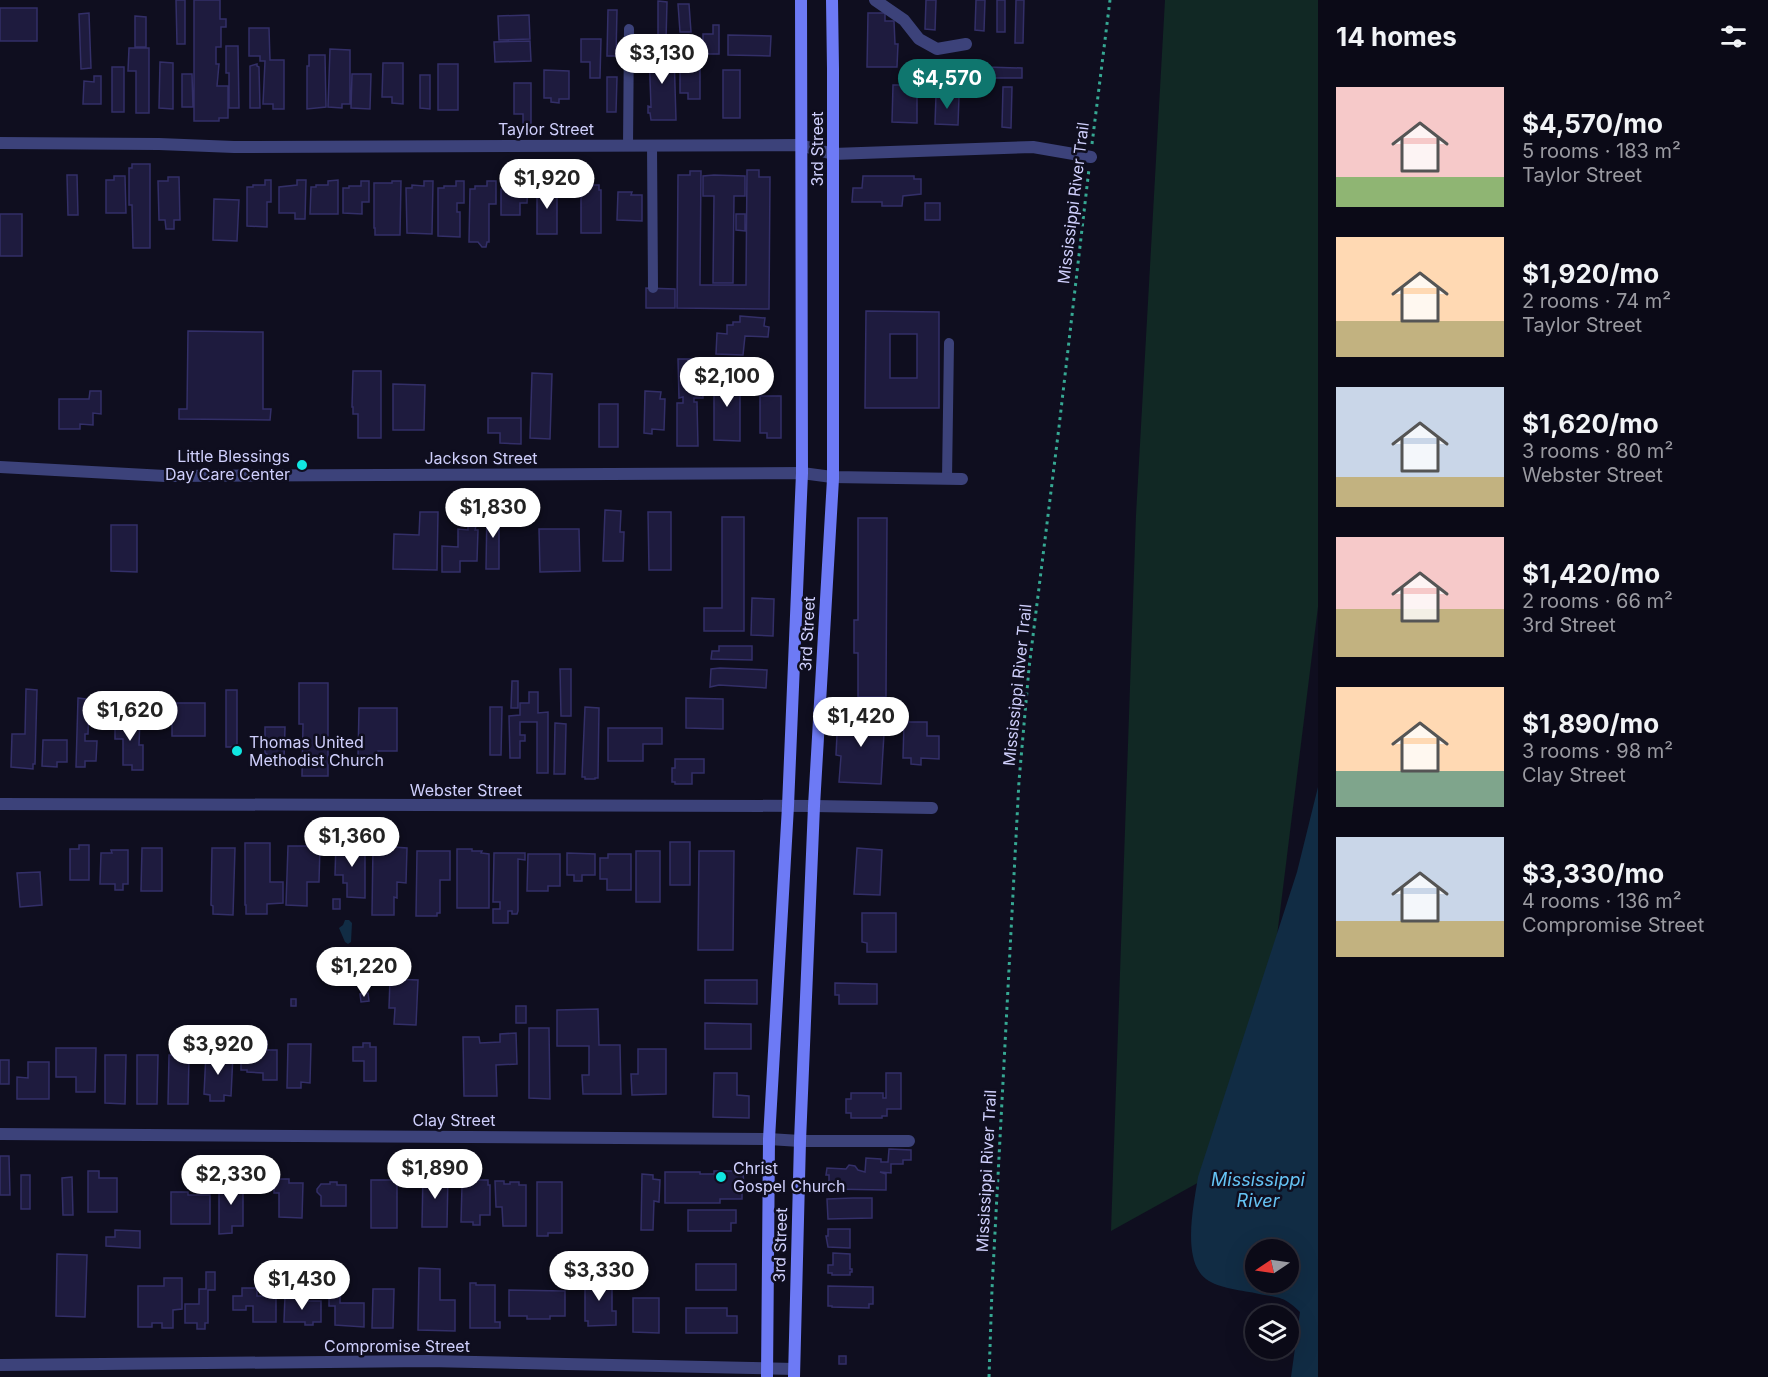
<!DOCTYPE html>
<meta charset="utf-8">
<style>
:root{--surface:#0b0a17;--page:#191824;--text:#f1f3f6;--muted:#9a9aa1;--line:#2b2b36;--accent:#0f766e}
body{margin:0;font-family:Inter,sans-serif;background:var(--page);color:var(--text);height:100vh;display:flex;flex-direction:column;font-size:22px;white-space:nowrap}
*{box-sizing:border-box;margin:0}
p{font-size:20px;color:var(--muted)}
.icon{flex:none;width:33px;height:33px;fill:none;stroke:currentColor;stroke-width:2;stroke-linecap:round;stroke-linejoin:round}
.map{position:relative;flex:1;overflow:hidden}
.side{display:flex;flex-direction:column;background:var(--surface);width:450px}
.side>*{flex:none}
.needle{width:39px;rotate:257deg}
.fabs{position:absolute;left:1245px;top:1239px;display:grid;gap:12px}
.fabs a{display:grid;place-items:center;width:54px;height:54px;border-radius:50%;background:var(--surface);box-shadow:0 6px 24px #0002,0 0 0 2px var(--line);font-size:30px}
.price{position:absolute;translate:-50% -51px;padding:0 14px;border-radius:21px;background:#fff;color:#222;font-size:20px;line-height:39px;filter:drop-shadow(0 2px 3px #0008)}
.price::after{content:'';position:absolute;left:50%;top:36px;width:18px;height:14px;margin-left:-9px;background:inherit;clip-path:polygon(0 0,100% 0,50% 100%)}
.price.active{background:var(--accent);color:#fff}
ul{padding:0;list-style:none}
li{display:flex;align-items:center;gap:18px;height:150px;padding:0 18px}
li span{display:grid;place-items:center;flex:none;width:168px;height:120px;border-radius:0px;color:#555}
li>.icon{margin-inline-start:auto}
span .icon{width:72px;height:72px;fill:#fffc;stroke-width:1}
li b{font-size:26px}
h2{display:flex;justify-content:space-between;align-items:center;height:72px;padding:0 18px;font-size:26px}
main{display:flex;flex:1;min-height:0}
.map>svg:first-child{display:block}
</style>
<main>
<div class="map">
<svg width="1318" height="1377" viewBox="0 0 1318 1377">
<rect width="100%" height="100%" fill="#0f0e1f"/>
<!-- green -->
<path fill="#112824" d="M1165 0H1318V607L1277 936 1239 1160 1111 1231 1136 515Z"/>
<!-- water -->
<path fill="#112c44" fill-rule="evenodd" d="M1318 787V1377H1291L1300 1312C1284 1296 1280 1298 1259 1294 1243 1290 1219 1289 1206 1279 1181 1260 1194 1204 1198 1177L1297 872ZM1256 1250H1288V1282H1256Z
M345 920H349L352 923 351 942 348 944 345 942 339 928 343 925Z"/>
<!-- building -->
<path fill="#1e1b3e" stroke="#332f68" stroke-width="1.5" fill-rule="evenodd" d="M176 0H185V44H177Z
M194 0H220V19H226V27H221V47H216V64H219L217 86H228V118H219V121H194Z
M926 0H936L935 30 925 29Z
M976 0H985L984 31 975 30Z
M997 0H1005V32H997Z
M1016 0H1024L1023 43H1015Z
M658 1 667 2 666 41H658Z
M678 4H689L691 32H680Z
M0 8H37V41H0Z
M608 10H617L616 56H607Z
M89 13 91 68 81 69 79 14Z
M868 13H885V21H894L895 44H898L897 67H867Z
M529 15 530 39 499 40 498 16Z
M135 16 146 17V47H135Z
M713 25H719V54H703V34H713Z
M249 28H269L270 60H284V109H273V104H263L265 61H260V56H249Z
M728 35 771 36 770 56 728 55Z
M581 39H601L600 78H590V62H581Z
M530 41 531 61 495 62 494 42Z
M680 41H700V99H688V93H680Z
M670 45V52H674L676 120H651L650 113H648V106L651 107 649 52H658V46Z
M226 46H238L239 108H229V73H226Z
M129 48H149V113H136V71H128Z
M330 49 350 50V104H342V108L328 107Z
M309 55H325L326 107 307 109V66H309Z
M160 62 173 63V109L159 108Z
M383 63H403V104L392 103V97H382Z
M980 63H987L986 67 1022 68V78H971V68H980Z
M257 64V66L259 67 260 108H250V66Z
M438 64H458V110H438Z
M112 67H124V112H112Z
M544 70 569 71V99H559V103L551 102V98H544Z
M723 70H740V118H723Z
M182 74H192L193 107H182Z
M352 74H371L370 109 351 108Z
M420 75H430V109L420 108Z
M94 76H101V104H83L84 81 94 82Z
M607 77H617L616 112H607Z
M514 83H531V123H523V114H514Z
M893 85H917V123L892 122Z
M1003 87H1012L1011 128 1002 127Z
M936 95 959 96 958 125 935 124Z
M132 164H150V248H133L132 205H129V168H132Z
M747 170H759V177H770L769 309 677 308 678 175H690V171H701L700 285H746Z
M67 175H77L78 215H68Z
M714 175 745 176V196H734L733 283H713L714 196H703V176Z
M114 176H125L126 213H106V180H114Z
M863 176H914V179H921V194L903 196 902 206H882V202H852L853 188H862Z
M168 177H179L180 220H174V229H166L165 220H159L158 181H168Z
M265 180H271V202H267V227L247 226V187H253V185H265Z
M297 180H306L305 219H295V213H279V187L297 185Z
M338 180V214H310L311 187H316V185H328V181Z
M361 181H369V202H362V214L343 213V188H349V186H361Z
M392 181H401L400 235H375V228H374V183H392Z
M424 181H433L432 234 407 233 406 188H412V185L424 186Z
M456 181H464V203H457V212H460V237L438 236V188H444V186H456Z
M487 181H496V204H489V242H487L486 247H482L478 242H469L470 189H475V186H487Z
M507 182H528L527 203H520V215H501V189H507Z
M539 184H555V190H557V234H537V190H539Z
M583 185H599V190H601V233H581V190H583Z
M618 192H632L631 195H642V221L617 220Z
M214 199 239 200 237 241 213 240Z
M925 203H940V220H925Z
M0 214H22V256H0Z
M736 214H745V231L736 230Z
M646 288 675 289V308H646Z
M866 311 939 312V408H865ZM890 334H917V378H890Z
M740 316 765 318 764 326 769 327 768 337 745 336 743 355 716 354 717 333 727 334V325H733V322H740Z
M188 331 263 332V409H271L270 420 179 419V409H187Z
M678 359H702L703 398H694V402H697L698 446H677V403H683V397L679 398Z
M353 371H381V438H358V414H353V407H352Z
M532 373 552 374 550 439 530 438Z
M714 376 740 377V441L714 440Z
M393 384 425 385 424 430H393Z
M90 391H101V414L93 413V425L80 424V429H59V399H89Z
M645 391 661 392 660 399H665L664 430 652 429V434L644 433Z
M760 396H781V438H767V433H760Z
M599 404H618V447H599Z
M488 418H521V444L500 443V433H488Z
M487 509H499V569H486Z
M605 510 621 511 620 532H624L623 561H603Z
M420 512H438L437 570 393 569 394 534 419 535Z
M648 512H671V570H649Z
M722 517H744V631H704V608H722Z
M858 518H887L886 697H858V653H854V620H858Z
M111 525H137V572L111 571Z
M468 525 476 526 475 530H478L477 561H460V572H442V546L458 547V529L468 530Z
M539 529H579L580 571 540 572Z
M752 598 774 599 773 636 751 635Z
M719 646H752V660L711 659 712 651H719Z
M720 668 767 670 766 688 719 685 710 687 711 669Z
M560 669H571V716H561Z
M512 681H518V708H511Z
M299 683H328V776H302L303 724H299Z
M26 689 37 690 35 764H33V769L11 767 12 734H25Z
M226 690H237V747H226Z
M529 692H538V713L548 712V773H537V722H520V735H525V741H520V758H510L509 716 520 715V703H529Z
M78 698 86 699V706H89L88 734H85V741H97L96 761H85V767H76Z
M686 698 723 699V729L686 728Z
M172 703H205V736H172Z
M490 707H502L501 755H490Z
M585 707 599 708 598 778H595V779H585V777H582Z
M359 708H397V751H378L377 758H358Z
M838 714 885 717 881 784 839 782 841 756 836 755Z
M115 718H140L139 745H143V770H132V765H123V739H115Z
M904 722H927V736H939V759L921 758V765L911 764V758H903Z
M555 723 566 724 565 774H554Z
M265 727H285L284 759H267V754L265 753Z
M608 728H662V744H643V761H608Z
M43 740H67V762H57V767L42 766Z
M675 759H704V773H692V784H675V782H672V768H675Z
M670 842H690V885H670Z
M245 843H270V882H283V903L267 904V914H246V905H245Z
M336 843H365V898L347 897V883H343V875H335Z
M79 845H89V880H70V849H79Z
M373 845H393V847L407 848 406 883 397 882V898L394 897V915H372Z
M288 846H320L319 882H307V906L286 905Z
M142 848H162V891H141Z
M212 848H235L233 915 213 914V906L211 905Z
M857 848 882 850 880 895 854 894Z
M457 849H472V851H482L481 853 489 854V908H457Z
M111 850H128V884H123V890H115V884H100L101 853H112Z
M417 851H450V880H440V913H437V916H416Z
M636 851H660V902H636Z
M699 851H734L733 950H698Z
M494 853H525V860L518 859V911L517 914H512V911H508V923H493V909H500V902H493Z
M567 853 595 854V875H582V881H574V875H567Z
M528 854H560V886H548V891H527Z
M608 854H631V890H607V879H600V858H608Z
M40 872 42 905 20 907 17 873Z
M333 899H340V909H333Z
M862 913H896V952H867V943L862 942Z
M390 979 418 980 416 1025 394 1024 395 1008H389Z
M705 980H757V1004L705 1003Z
M835 983 877 984V1004H839V995H835Z
M368 993 369 1001 361 1002 360 994Z
M291 999H296V1006H291Z
M516 1006H526V1023H516Z
M598 1009 599 1045H620L621 1094H583L582 1075H589V1046H557V1010Z
M705 1023 751 1024V1049H705Z
M529 1028H549L550 1099 529 1098Z
M516 1033 517 1064 496 1065 497 1096H464L463 1037H479L480 1043 500 1042V1034Z
M248 1041H267V1050H277V1080H263V1073L247 1072V1070H241V1060H247Z
M363 1043H370V1047H376V1081H364V1061H353V1047H363Z
M288 1044H311L310 1083 301 1082V1088H287Z
M56 1048H96L95 1092H76V1077H56Z
M638 1049H666V1094L632 1095 631 1074H638Z
M206 1053 233 1054 231 1096 224 1095V1101H210V1095L204 1094Z
M105 1055H126L125 1104 105 1103Z
M137 1055H158L157 1104H137Z
M169 1055H189L188 1104H168Z
M0 1060H9V1084H0Z
M28 1062H49V1099H17V1077L28 1078Z
M714 1073H737V1095L749 1096V1118L713 1117Z
M886 1073H901V1109H887V1116H882V1118H851V1113H846V1099H851V1093H883V1098H886Z
M889 1149 911 1150V1160H903V1164H891V1173L880 1172 886 1174V1190L829 1189V1175H826L827 1168 846 1169 849 1165 855 1166 858 1170 865 1172 866 1158 881 1159V1162H888Z
M0 1156H9L10 1195H0Z
M88 1171H99V1178H117V1212H88Z
M714 1171H743L744 1188H742V1199H720V1203H665V1172H700V1174H714Z
M423 1172 448 1173 447 1227H422Z
M642 1174 653 1175V1179L660 1180 659 1202 654 1201 653 1230H641Z
M21 1175H30V1209H21Z
M72 1177 73 1215H63L62 1178Z
M274 1179H289V1183H303L302 1218 279 1217V1193H274Z
M371 1180H397V1228H371Z
M464 1180H488V1185H490V1215H480V1225H473V1222H461L462 1185H464Z
M219 1181H243V1226H232V1233L219 1234Z
M495 1181H504V1184H510V1182H519V1185H526V1226H503L502 1207H496Z
M330 1182H337V1185H346V1206H321V1196L317 1192V1189L321 1184H330Z
M537 1182H562V1233H548V1236H537Z
M171 1192H188V1195H210V1224H171Z
M853 1198H872V1218L828 1219 827 1199Z
M688 1210H736V1223H731V1231H688Z
M828 1229H850V1248L828 1247 826 1236H828Z
M115 1230 140 1231V1248L106 1246V1237H115Z
M833 1253 850 1254V1269H852V1272H850V1275H832V1273H828V1265H833Z
M57 1254 87 1255 85 1317 56 1316Z
M696 1264H736V1290H696Z
M419 1268 440 1269V1300H455V1331L418 1330Z
M206 1272H215V1290H208V1323H205V1329H197V1323H185V1304H199V1289H206Z
M585 1275 612 1278V1311H616V1325L588 1326V1321H585Z
M164 1278H182V1309L173 1310V1328H162V1323H152V1327H138V1286H164Z
M470 1283H476V1285H495V1322H500V1328H470Z
M828 1286 873 1287V1304H869V1308L832 1307V1306H828Z
M242 1288H257V1296H276V1322H253V1306H246V1310H233V1296H242Z
M329 1289H340V1303H364V1327L335 1325V1306H329Z
M373 1289H394L393 1328H372Z
M509 1290 565 1291V1316H550V1319H527V1316H509Z
M285 1295H297L298 1301H321V1322H313V1325H305V1322H284Z
M633 1298H659V1333L633 1332Z
M686 1308H727V1316H737V1333H686Z
M839 1356H846V1364H839Z"/>
<g fill="none" stroke-linecap="round" stroke-linejoin="round">
<!-- path -->
<path stroke="#36a893" stroke-width="3" stroke-dasharray="3 4.5" stroke-linecap="butt" d="M1092 144 1110 0
M989 1377 992 1289 1019 781 1029 668 1059 427 1089 169"/>
<!-- service -->
<path stroke="#3c427a" stroke-width="10" d="M652 145 653 288
M628 146 629 29
M947 479 949 343"/>
<!-- minor -->
<path stroke="#3c427a" stroke-width="12" d="M875 0 904 20 919 39 937 49 966 44
M0 143 159 144 234 147 800 145 833 154 1033 147 1091 157
M0 467 165 476 802 473 832 477 962 479
M0 804 814 806 932 808
M0 1134 769 1139 800 1141H909
M0 1365 428 1361 794 1369"/>
<!-- secondary -->
<path stroke="#6d7af5" stroke-width="12" d="M767 1377 769 1139 788 806 802 473 801 0
M794 1377 800 1141 814 806 833 479V69L832 0"/>
</g>
<!-- markers -->
<g fill="#10e6e1" stroke="#0f0e1f" stroke-width="2">
<circle cx="302" cy="465" r="6"/>
<circle cx="237" cy="751" r="6"/>
<circle cx="721" cy="1177" r="6"/>
</g>
<g text-anchor="middle" dominant-baseline="central" stroke-width="5" stroke-linejoin="round" paint-order="stroke">
<!-- street labels -->
<g font-size="16" fill="#cfcffc" stroke="#0f0e1f">
<text x="546" y="129">Taylor Street</text>
<text transform="translate(817 149) rotate(-90)">3rd Street</text>
<text transform="translate(1073 203) rotate(-83)">Mississippi River Trail</text>
<text x="481" y="458">Jackson Street</text>
<text transform="translate(807 634) rotate(-87)">3rd Street</text>
<text transform="translate(1017 685) rotate(-84)">Mississippi River Trail</text>
<text x="466" y="790">Webster Street</text>
<text x="454" y="1120">Clay Street</text>
<text transform="translate(986 1171) rotate(-87)">Mississippi River Trail</text>
<text transform="translate(780 1245) rotate(-88)">3rd Street</text>
<text x="397" y="1346">Compromise Street</text>
</g>
<!-- poi labels -->
<g font-size="16" fill="#cfcffc" stroke="#0f0e1f" text-anchor="start">
<text x="290" y="456" text-anchor="end">Little Blessings<tspan x="290" dy="18">Day Care Center</tspan></text>
<text x="249" y="742">Thomas United<tspan x="249" dy="18">Methodist Church</tspan></text>
<text x="733" y="1168">Christ<tspan x="733" dy="18">Gospel Church</tspan></text>
</g>
<!-- water labels -->
<g font-size="18" font-style="italic" fill="#65c3f4" stroke="#0f0e1f">
<text x="1258" y="1179">Mississippi<tspan x="1258" dy="21">River</tspan></text>
</g>
</g>
</svg>
<div class="fabs">
<a><svg class="needle" viewBox="-14 -14 28 28"><path d="M0-13l5 13h-10z" fill="#e53935"/><path d="M0 13l5-13h-10z" fill="#9a9aa1"/></svg></a>
<a><svg class="icon" aria-label="layers" viewBox="0 0 24 24"><path d="M12 4l9 5-9 5-9-5zM3 14l9 5 9-5"/></svg></a>
</div>
<b class="price" style="left:662px;top:85px">$3,130</b>
<b class="price active" style="left:947px;top:110px">$4,570</b>
<b class="price" style="left:547px;top:210px">$1,920</b>
<b class="price" style="left:727px;top:408px">$2,100</b>
<b class="price" style="left:493px;top:539px">$1,830</b>
<b class="price" style="left:130px;top:742px">$1,620</b>
<b class="price" style="left:861px;top:748px">$1,420</b>
<b class="price" style="left:352px;top:868px">$1,360</b>
<b class="price" style="left:364px;top:998px">$1,220</b>
<b class="price" style="left:218px;top:1076px">$3,920</b>
<b class="price" style="left:435px;top:1200px">$1,890</b>
<b class="price" style="left:231px;top:1206px">$2,330</b>
<b class="price" style="left:599px;top:1302px">$3,330</b>
<b class="price" style="left:302px;top:1311px">$1,430</b>
</div>
<section class="side">
<h2>14 homes<svg class="icon" aria-label="filters" viewBox="0 0 24 24"><path d="M4 7h16M4 17h16"/><circle cx="9" cy="7" r="2"/><circle cx="15" cy="17" r="2"/></svg></h2>
<ul>
<li><span style="background:linear-gradient(#f6c9c9 75%,#8fb573 0)"><svg class="icon" aria-label="home" viewBox="0 0 24 24"><path d="M3 11l9-7 9 7M6 9v11h12V9"/></svg></span><div><b>$4,570/mo</b><p>5 rooms · 183 m²</p><p>Taylor Street</p></div></li>
<li><span style="background:linear-gradient(#ffd9b3 70%,#c2b280 0)"><svg class="icon" aria-label="home" viewBox="0 0 24 24"><path d="M3 11l9-7 9 7M6 9v11h12V9"/></svg></span><div><b>$1,920/mo</b><p>2 rooms · 74 m²</p><p>Taylor Street</p></div></li>
<li><span style="background:linear-gradient(#c9d6e8 75%,#c2b280 0)"><svg class="icon" aria-label="home" viewBox="0 0 24 24"><path d="M3 11l9-7 9 7M6 9v11h12V9"/></svg></span><div><b>$1,620/mo</b><p>3 rooms · 80 m²</p><p>Webster Street</p></div></li>
<li><span style="background:linear-gradient(#f6c9c9 60%,#c2b280 0)"><svg class="icon" aria-label="home" viewBox="0 0 24 24"><path d="M3 11l9-7 9 7M6 9v11h12V9"/></svg></span><div><b>$1,420/mo</b><p>2 rooms · 66 m²</p><p>3rd Street</p></div></li>
<li><span style="background:linear-gradient(#ffd9b3 70%,#7fa58c 0)"><svg class="icon" aria-label="home" viewBox="0 0 24 24"><path d="M3 11l9-7 9 7M6 9v11h12V9"/></svg></span><div><b>$1,890/mo</b><p>3 rooms · 98 m²</p><p>Clay Street</p></div></li>
<li><span style="background:linear-gradient(#c9d6e8 70%,#c2b280 0)"><svg class="icon" aria-label="home" viewBox="0 0 24 24"><path d="M3 11l9-7 9 7M6 9v11h12V9"/></svg></span><div><b>$3,330/mo</b><p>4 rooms · 136 m²</p><p>Compromise Street</p></div></li>
</ul>
</section>
</main>
